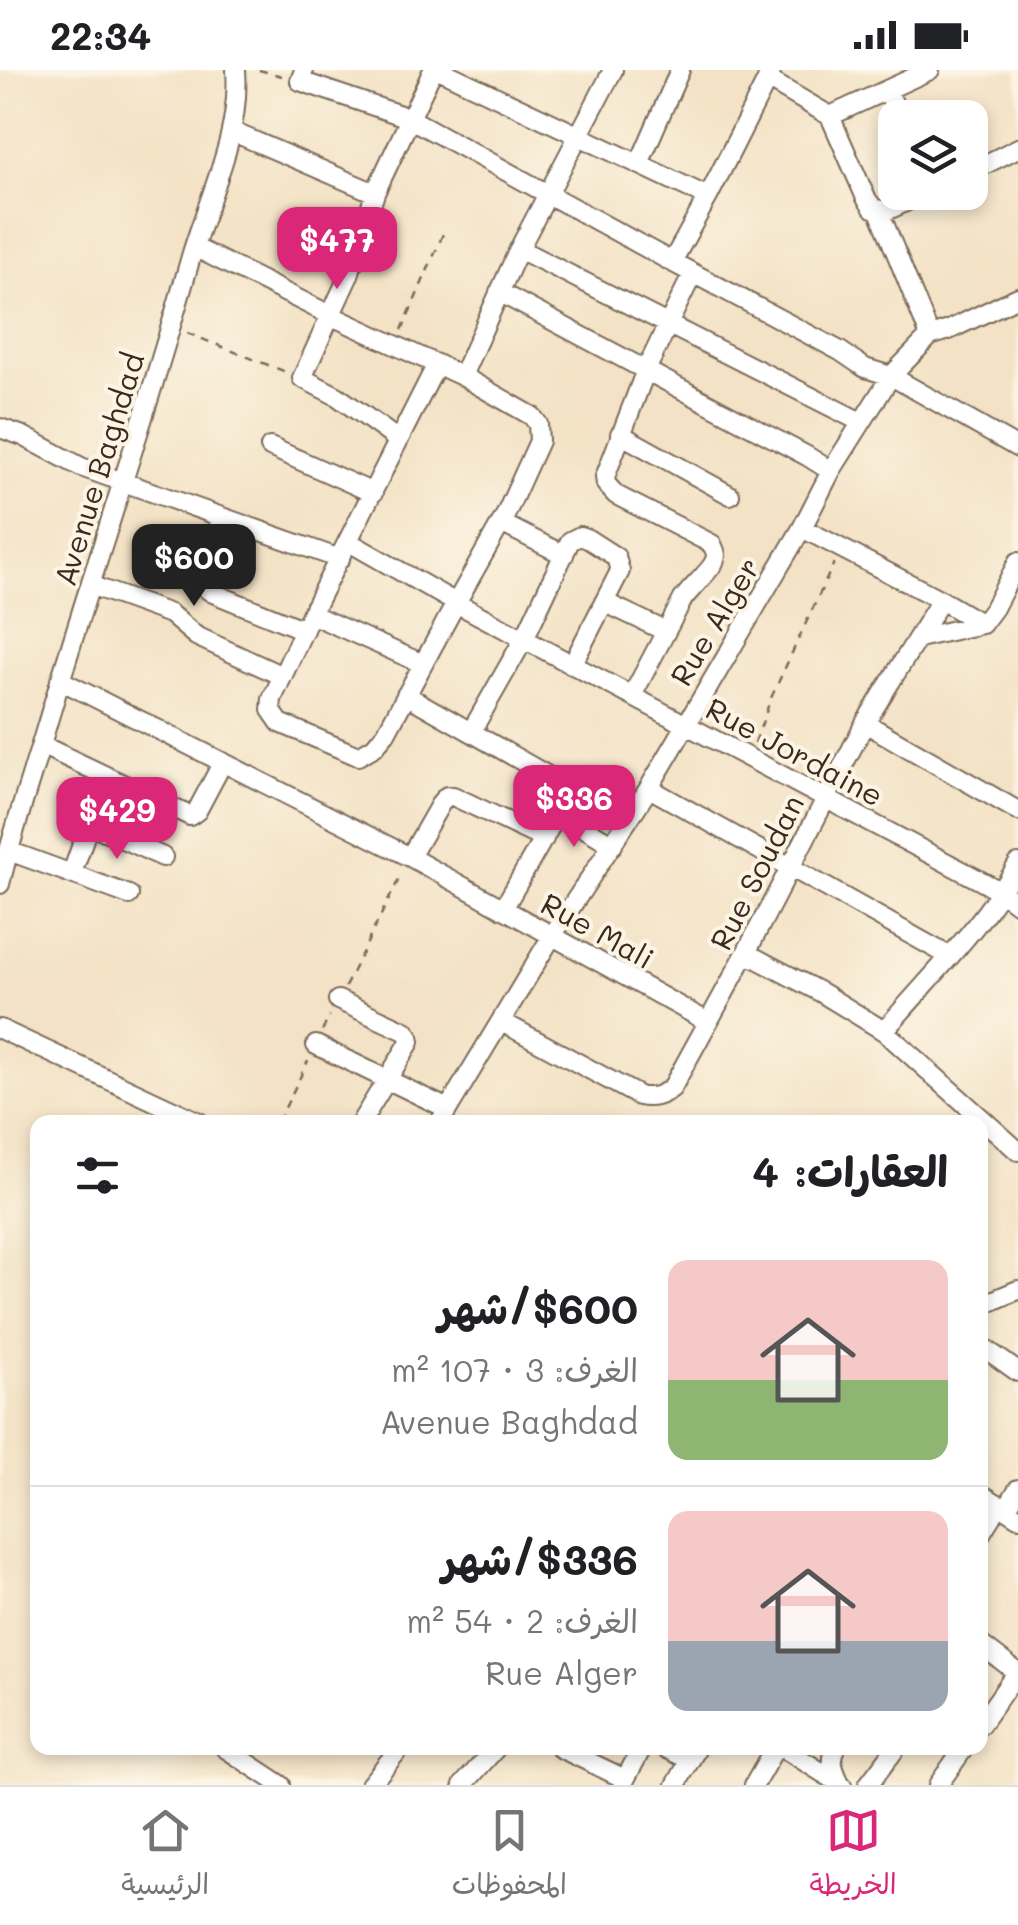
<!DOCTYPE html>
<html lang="ar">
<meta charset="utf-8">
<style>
:root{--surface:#fff;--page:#f6f6f6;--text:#202124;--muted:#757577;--line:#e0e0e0;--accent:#db2777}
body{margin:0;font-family:Mali,"Playpen Sans Arabic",sans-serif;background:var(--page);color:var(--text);direction:rtl;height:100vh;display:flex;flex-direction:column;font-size:38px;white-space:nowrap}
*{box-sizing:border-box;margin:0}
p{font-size:32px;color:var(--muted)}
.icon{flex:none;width:55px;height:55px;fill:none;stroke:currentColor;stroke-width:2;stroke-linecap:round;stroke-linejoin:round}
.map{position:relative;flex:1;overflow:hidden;direction:ltr}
.drawer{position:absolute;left:30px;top:1045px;width:958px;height:640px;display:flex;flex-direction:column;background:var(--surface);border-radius:20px;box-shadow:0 5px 15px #0003;direction:rtl}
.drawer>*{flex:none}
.fabs{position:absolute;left:878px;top:30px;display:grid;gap:20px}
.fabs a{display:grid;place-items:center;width:110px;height:110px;border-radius:20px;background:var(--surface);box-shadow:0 5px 15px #0003;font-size:50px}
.price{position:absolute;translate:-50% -85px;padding:0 22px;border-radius:20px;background:var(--accent);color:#fff;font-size:32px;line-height:65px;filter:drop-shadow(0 2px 5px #0008)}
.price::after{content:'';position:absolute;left:50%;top:60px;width:30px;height:22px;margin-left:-15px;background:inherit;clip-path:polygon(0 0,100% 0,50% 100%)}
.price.current{background:#222;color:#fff}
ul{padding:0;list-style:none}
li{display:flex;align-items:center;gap:30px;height:250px;padding:0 40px}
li+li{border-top:2px solid var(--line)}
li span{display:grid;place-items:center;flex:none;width:280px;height:200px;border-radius:20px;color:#555}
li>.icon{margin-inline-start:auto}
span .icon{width:120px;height:120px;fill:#fffc;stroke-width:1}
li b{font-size:42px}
h2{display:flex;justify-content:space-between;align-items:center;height:120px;padding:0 40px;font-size:42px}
.status{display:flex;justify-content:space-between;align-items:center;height:70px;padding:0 50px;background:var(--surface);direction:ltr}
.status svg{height:28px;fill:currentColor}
.tab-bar{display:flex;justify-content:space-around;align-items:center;height:140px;border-top:2px solid var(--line);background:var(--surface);font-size:28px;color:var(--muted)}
.tab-bar a{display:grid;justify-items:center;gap:5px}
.tab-bar .current{color:var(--accent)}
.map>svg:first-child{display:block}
</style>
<div class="status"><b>22:34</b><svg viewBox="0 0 49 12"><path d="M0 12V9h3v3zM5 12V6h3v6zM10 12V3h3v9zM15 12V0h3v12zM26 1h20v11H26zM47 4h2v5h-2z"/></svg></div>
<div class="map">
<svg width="1018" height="1715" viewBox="0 0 1018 1715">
<rect width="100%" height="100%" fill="#fcf5e5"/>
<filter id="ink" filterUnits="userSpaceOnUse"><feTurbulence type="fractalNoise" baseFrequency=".01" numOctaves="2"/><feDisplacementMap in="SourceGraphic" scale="20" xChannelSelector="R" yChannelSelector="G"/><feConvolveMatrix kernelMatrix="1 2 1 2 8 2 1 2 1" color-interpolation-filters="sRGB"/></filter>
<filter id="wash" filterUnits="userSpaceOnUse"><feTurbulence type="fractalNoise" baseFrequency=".0048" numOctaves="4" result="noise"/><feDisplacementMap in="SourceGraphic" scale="40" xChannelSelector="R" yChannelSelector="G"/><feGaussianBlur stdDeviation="2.25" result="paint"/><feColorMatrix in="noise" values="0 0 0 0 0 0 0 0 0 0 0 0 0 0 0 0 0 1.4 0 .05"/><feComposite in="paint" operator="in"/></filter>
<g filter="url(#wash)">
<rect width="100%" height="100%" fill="#f3e2c5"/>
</g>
<g filter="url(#ink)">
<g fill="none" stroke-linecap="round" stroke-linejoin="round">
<defs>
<path id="minor" d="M304 0 300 11 409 48 672 192 840 281 865 298 891 306 1018 378
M440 0 708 127
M767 9 830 46 866 128 873 138 886 141 927 122
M887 21 901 48
M830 46 930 0
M233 62 375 123
M639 94 680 0
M970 102 1018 78
M879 141 930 266
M194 177 332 246 462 306
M519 179 861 352
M672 192 708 127 771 2
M499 222 807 386 831 401
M437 294 311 544 272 629 271 640 280 653 358 686 374 677 386 663 456 533 505 446 539 371 538 354 532 346 462 306 519 179 613 0
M0 358 23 366 81 397 340 489
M620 364 730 425
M398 370 337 326 302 308 349 205 375 123 433 0
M270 377 373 423
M222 447 201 505C200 515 205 518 213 523L304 560
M501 453 564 485
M802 458 941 530 982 554 994 538 1018 492
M349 472 456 533 1002 822 1018 834
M90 515 170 544 196 566 282 606
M604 532 665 561
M311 544 423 594
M918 568 982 554
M60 610 410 787 708 952
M406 625 564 715 570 722 503 839
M632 626 683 529C690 519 711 500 714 492 718 485 715 481 712 474L616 425 606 414 605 407 646 300 693 203
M865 653 1018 741
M471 662 524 569 570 471 580 466 588 469 616 487 620 501 572 595
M41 675 190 746 197 741 223 692
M649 718 949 886
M559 743 613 775
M89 754 163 787
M9 781 129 825
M410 787 442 731 447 726H453L544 769
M72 803 106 706
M0 814C12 765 28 717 43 668 90 508 145 351 190 190 208 127 241 67 236 0
M746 883 822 923 884 961 1018 1081
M338 930 405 961 409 966 410 972 361 1052
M502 952 639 1026C652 1029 661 1026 672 1018L746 883 865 653 941 530
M0 959 199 1052
M884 961C930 907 983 856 1018 794
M316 975 448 1039
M440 1052 552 866 649 718 802 458 831 401 891 306 930 266 949 260 1018 227
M980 1236 1018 1220
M980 1275 1018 1302
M980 1423 1018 1447
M1006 1439 1018 1419
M980 1465 999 1434
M980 1574 1018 1603
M980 1655 1018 1601
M225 1678 281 1715
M560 1678 625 1709
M665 1678 690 1690
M783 1678 842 1715
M836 1678C830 1691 833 1698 839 1711
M370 1715 400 1678
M463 1715 496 1678
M622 1715 642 1678
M676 1715 697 1678
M754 1715 775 1678
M868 1715 896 1678
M938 1715 964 1678"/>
</defs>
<!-- minor casing -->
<use href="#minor" stroke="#7b6a58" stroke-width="22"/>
<!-- path -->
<path stroke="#7b6a58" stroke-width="2.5" stroke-dasharray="8 8" stroke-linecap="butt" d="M259 0 282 6
M402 260 443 164
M187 263 286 302
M755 673 771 628 834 493
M345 917 402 803
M322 961 330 946
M278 1052 308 991"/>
<!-- minor -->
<use href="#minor" stroke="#fff" stroke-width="18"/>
</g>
</g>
<g text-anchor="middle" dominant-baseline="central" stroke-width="8" stroke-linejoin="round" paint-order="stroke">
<!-- street labels -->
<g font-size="30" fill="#3b2a1e" stroke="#fcf5e5">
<text transform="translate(98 399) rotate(-73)">Avenue Baghdad</text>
<text transform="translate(714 551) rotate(-59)">Rue Alger</text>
<text transform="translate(795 681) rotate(28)">Rue Jordaine</text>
<text transform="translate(756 802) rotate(-63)">Rue Soudan</text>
<text transform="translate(598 860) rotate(29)">Rue Mali</text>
</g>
</g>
</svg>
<div class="fabs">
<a><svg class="icon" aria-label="layers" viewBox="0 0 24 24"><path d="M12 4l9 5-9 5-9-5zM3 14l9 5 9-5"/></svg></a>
</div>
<b class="price" style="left:337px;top:222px">$477</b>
<b class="price current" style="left:194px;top:539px">$600</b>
<b class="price" style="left:574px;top:780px">$336</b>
<b class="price" style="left:117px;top:792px">$429</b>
<section class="drawer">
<h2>العقارات: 4<svg class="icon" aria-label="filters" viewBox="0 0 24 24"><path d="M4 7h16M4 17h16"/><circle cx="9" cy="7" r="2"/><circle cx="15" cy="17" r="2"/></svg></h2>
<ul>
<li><span style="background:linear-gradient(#f6c9c9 60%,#8fb573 0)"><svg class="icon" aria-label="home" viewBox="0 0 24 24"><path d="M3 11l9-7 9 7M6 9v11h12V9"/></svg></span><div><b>$600/شهر</b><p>الغرف: 3 · 107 m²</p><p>Avenue Baghdad</p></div></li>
<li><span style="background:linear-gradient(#f6c9c9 65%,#9aa5b1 0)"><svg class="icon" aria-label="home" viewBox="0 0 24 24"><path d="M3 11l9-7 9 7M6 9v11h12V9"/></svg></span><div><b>$336/شهر</b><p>الغرف: 2 · 54 m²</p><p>Rue Alger</p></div></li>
</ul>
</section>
</div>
<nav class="tab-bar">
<a class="current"><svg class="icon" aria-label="map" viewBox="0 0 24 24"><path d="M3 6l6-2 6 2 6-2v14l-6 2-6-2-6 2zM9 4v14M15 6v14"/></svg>الخريطة</a>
<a><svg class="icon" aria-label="saved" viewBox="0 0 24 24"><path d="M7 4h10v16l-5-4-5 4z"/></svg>المحفوظات</a>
<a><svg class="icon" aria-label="home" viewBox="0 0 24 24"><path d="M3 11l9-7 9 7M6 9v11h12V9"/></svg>الرئيسية</a>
</nav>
